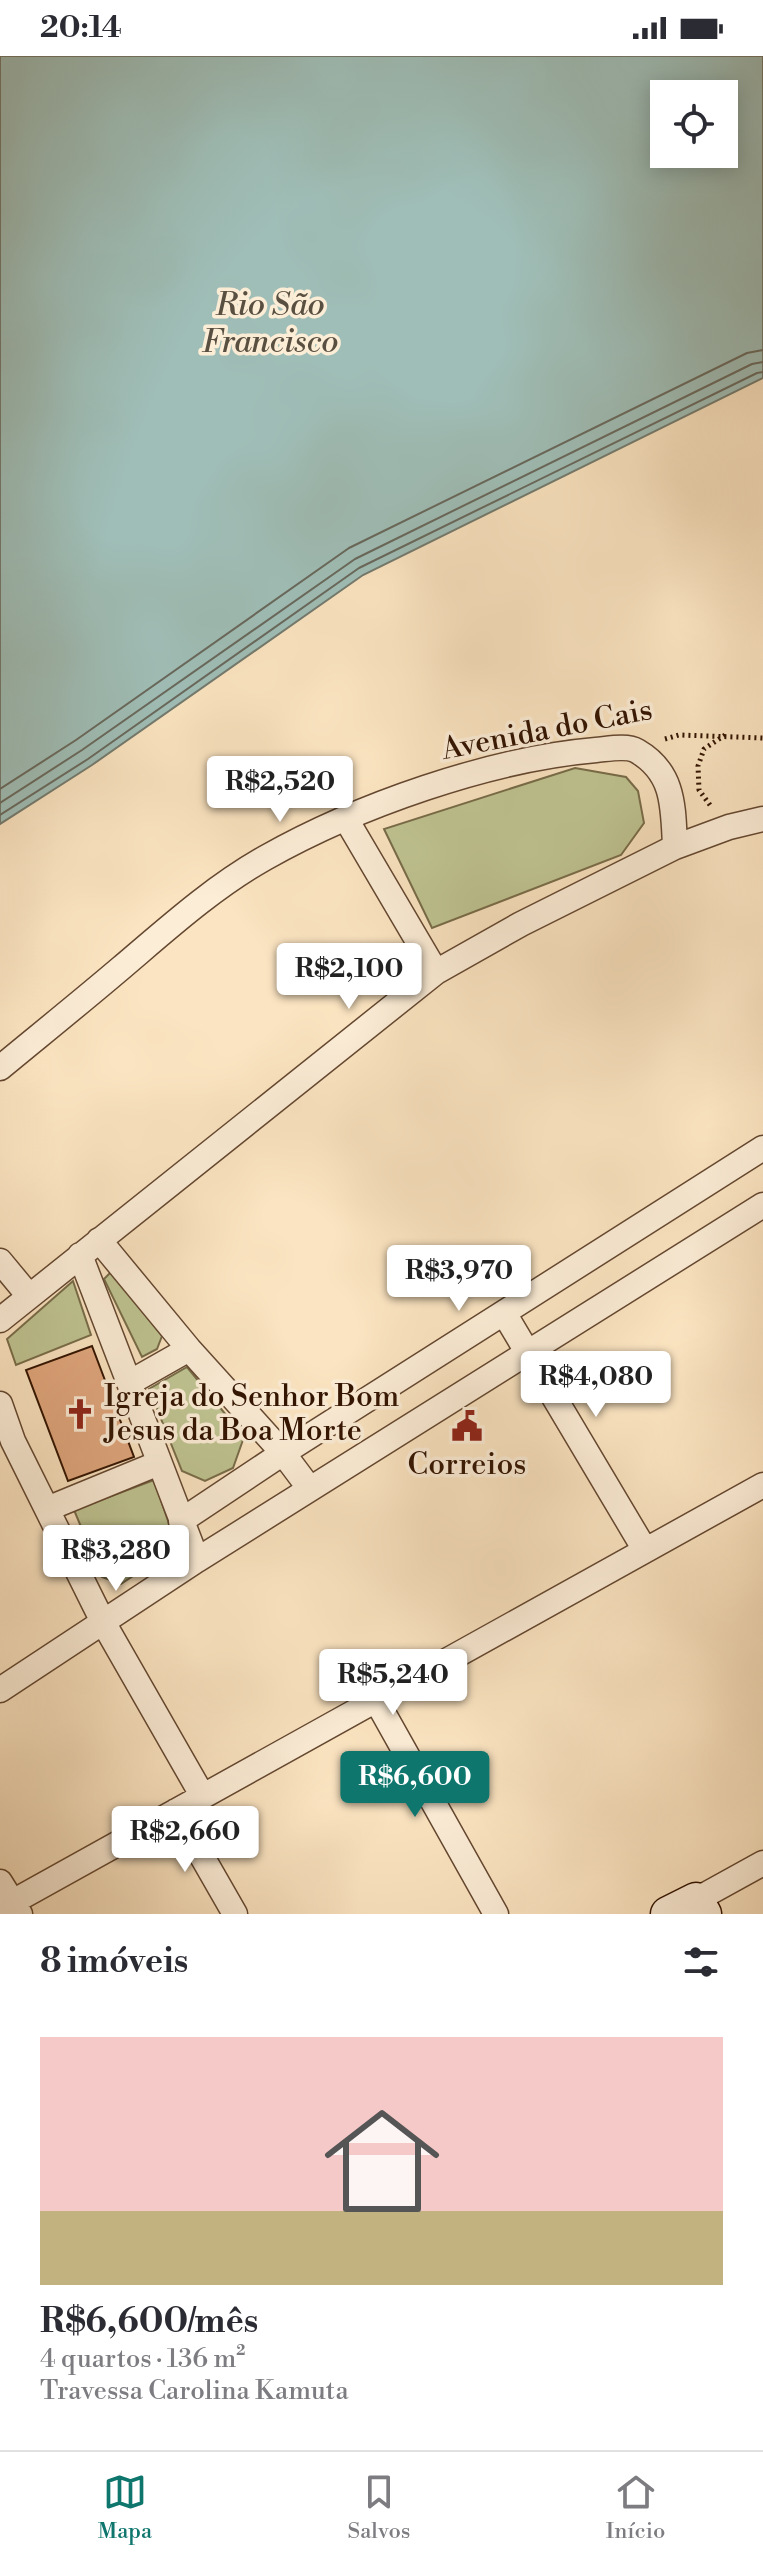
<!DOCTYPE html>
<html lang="pt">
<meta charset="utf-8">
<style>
:root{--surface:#fff;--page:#f7f7f7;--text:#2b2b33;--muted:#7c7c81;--line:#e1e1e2;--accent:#0f766e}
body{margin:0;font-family:"Libre Bodoni",serif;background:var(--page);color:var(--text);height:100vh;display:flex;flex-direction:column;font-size:30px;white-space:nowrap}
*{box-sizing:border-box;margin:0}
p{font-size:26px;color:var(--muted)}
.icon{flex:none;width:44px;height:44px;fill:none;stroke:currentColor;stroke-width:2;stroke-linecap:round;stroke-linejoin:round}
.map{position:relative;height:1858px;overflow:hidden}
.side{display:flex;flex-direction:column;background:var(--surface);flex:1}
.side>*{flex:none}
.fabs{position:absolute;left:650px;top:24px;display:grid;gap:16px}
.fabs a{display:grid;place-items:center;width:88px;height:88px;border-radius:0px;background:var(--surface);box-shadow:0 4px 20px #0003;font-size:40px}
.price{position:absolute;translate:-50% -68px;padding:0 18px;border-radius:8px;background:#fff;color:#222;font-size:26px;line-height:52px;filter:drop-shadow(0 2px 4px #0008)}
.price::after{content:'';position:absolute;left:50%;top:48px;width:24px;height:18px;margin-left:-12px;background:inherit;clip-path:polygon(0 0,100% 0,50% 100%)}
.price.current{background:var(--accent);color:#fff}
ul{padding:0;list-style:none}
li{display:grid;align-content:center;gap:16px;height:424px;padding:0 40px}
li span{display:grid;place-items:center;height:248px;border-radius:0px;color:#555}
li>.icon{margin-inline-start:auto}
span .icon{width:144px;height:144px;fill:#fffc;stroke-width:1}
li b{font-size:34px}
h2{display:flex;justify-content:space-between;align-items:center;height:96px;padding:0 40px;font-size:34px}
.status{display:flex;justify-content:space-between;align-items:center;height:56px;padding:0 40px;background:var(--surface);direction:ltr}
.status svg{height:22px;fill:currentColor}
.tab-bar{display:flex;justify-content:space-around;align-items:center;height:112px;border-top:2px solid var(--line);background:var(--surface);font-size:22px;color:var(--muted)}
.tab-bar a{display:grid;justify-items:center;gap:4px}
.tab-bar .current{color:var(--accent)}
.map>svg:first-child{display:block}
</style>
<div class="status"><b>20:14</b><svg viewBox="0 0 49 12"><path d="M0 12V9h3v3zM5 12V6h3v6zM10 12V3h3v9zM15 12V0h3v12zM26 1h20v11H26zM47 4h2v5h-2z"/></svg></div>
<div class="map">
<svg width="763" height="1858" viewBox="0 0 763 1858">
<rect width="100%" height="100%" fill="#fbe4c1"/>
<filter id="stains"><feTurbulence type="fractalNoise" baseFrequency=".0025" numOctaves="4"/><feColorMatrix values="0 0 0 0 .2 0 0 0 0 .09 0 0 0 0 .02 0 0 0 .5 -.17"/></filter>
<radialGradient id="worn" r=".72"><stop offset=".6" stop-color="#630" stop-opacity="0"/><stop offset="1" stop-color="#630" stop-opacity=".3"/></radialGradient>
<!-- green -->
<path fill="#bfc492" stroke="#786c49" stroke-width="2" d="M575 712 626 721 638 735 644 767 621 799 432 872 384 773Z
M111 1216 162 1280 157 1293 142 1301 104 1223Z
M73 1225 91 1279 16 1309 7 1283Z
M187 1311 244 1381 233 1412 205 1425 182 1415 149 1333Z
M154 1424 177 1491 121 1528 102 1521 74 1454Z"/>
<!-- water -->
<path fill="#9fbeb7" stroke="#737a6e" stroke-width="2" fill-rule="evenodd" d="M0 0H763V322L363 519 92 709 0 768ZM664 38H724V98H664Z"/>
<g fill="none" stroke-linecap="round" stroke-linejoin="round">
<!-- shore -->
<path stroke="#68685c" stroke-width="2" d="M0 733 76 684 349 492 747 297 763 294
M0 747 82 694 355 503 752 308 763 306
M0 759 88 703 359 512 757 317 763 316"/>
</g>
<!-- building -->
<path fill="#e1a67d" stroke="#321300" stroke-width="2" d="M92 1290 134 1401 68 1425 26 1314Z"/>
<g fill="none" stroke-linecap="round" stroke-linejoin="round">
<defs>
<path id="street" d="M346 763 436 916
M0 1012C40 979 81 946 121 912 167 873 212 832 265 802 357 750 490 703 596 694 608 693 627 689 637 695 675 717 673 752 675 791
M99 1184 189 1293 283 1397 310 1433
M80 1199 197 1504
M0 1205 29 1240
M504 1257 645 1494
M0 1264 436 916 521 868 675 791 729 771 763 763
M129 1327 189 1293
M0 1348 13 1385 103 1566 202 1739
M47 1453 159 1407
M181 1465 283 1397 763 1092
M0 1634 197 1504 763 1149
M376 1644 496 1858
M176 1755 235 1858
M0 1826 20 1858
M696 1844 763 1807
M0 1853 763 1429"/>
<path id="secondary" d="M668 1858 696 1844 704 1858"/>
</defs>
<!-- street casing -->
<use href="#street" stroke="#644730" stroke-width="27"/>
<!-- secondary casing -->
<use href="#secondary" stroke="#321300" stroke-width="37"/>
<!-- path -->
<path stroke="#321300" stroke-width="5" stroke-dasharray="2 4" stroke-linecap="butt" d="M665 683 679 679 763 682
M710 749 699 734 698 710 704 693 725 679"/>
<!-- street -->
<use href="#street" stroke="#fcedd7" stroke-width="24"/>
<!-- secondary -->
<use href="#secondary" stroke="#fcedd7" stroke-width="34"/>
</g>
<!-- icons -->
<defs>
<symbol id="church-bare" viewBox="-9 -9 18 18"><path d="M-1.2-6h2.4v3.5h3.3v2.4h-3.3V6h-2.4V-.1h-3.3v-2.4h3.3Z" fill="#8f2418" stroke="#fcedd7" stroke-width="2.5" paint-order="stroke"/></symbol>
<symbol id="civic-bare" viewBox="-9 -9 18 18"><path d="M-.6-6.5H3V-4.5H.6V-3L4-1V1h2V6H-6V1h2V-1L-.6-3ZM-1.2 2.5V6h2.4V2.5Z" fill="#8f2418" stroke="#fcedd7" stroke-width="2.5" paint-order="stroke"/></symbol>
</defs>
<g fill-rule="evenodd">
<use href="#church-bare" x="58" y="1336" width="44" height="44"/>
<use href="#civic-bare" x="445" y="1348" width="44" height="44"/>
</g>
<g text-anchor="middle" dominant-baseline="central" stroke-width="7" stroke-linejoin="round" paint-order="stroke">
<!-- street labels -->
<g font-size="30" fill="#321300" stroke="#fcedd7">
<text transform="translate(547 674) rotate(-11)">Avenida do Cais</text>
</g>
<!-- poi labels -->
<g font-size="30" fill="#321300" stroke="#fcedd7" text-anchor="start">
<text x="104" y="1341">Igreja do Senhor Bom<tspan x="104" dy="34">Jesus da Boa Morte</tspan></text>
<text x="467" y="1409" text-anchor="middle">Correios</text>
</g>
<!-- water labels -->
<g font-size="32" font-style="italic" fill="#584f40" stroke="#fcedd7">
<text x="270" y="249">Rio São<tspan x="270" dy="37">Francisco</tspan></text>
</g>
</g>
<rect width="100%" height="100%" filter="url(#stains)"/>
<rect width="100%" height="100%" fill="url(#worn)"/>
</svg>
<div class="fabs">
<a><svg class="icon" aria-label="locate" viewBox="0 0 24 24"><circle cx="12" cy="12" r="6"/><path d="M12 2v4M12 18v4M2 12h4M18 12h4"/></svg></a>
</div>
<b class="price" style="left:280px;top:768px">R$2,520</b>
<b class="price" style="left:349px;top:955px">R$2,100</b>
<b class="price" style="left:459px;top:1257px">R$3,970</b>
<b class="price" style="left:596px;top:1363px">R$4,080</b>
<b class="price" style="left:116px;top:1537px">R$3,280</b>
<b class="price" style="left:393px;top:1661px">R$5,240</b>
<b class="price current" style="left:415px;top:1763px">R$6,600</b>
<b class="price" style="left:185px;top:1818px">R$2,660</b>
</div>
<section class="side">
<h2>8 imóveis<svg class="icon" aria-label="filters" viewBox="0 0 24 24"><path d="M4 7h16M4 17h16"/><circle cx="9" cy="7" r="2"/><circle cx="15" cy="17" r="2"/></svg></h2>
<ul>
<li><span style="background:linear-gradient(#f6c9c9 70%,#c2b280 0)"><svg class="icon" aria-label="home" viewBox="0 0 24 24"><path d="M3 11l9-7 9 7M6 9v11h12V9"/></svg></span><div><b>R$6,600/mês</b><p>4 quartos · 136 m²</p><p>Travessa Carolina Kamuta</p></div></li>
</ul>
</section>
<nav class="tab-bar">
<a class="current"><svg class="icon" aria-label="map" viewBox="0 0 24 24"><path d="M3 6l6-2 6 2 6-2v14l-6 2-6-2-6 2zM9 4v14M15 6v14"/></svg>Mapa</a>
<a><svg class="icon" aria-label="saved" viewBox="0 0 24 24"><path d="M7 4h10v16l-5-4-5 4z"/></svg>Salvos</a>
<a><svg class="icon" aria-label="home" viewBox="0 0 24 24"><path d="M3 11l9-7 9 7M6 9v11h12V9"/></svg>Início</a>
</nav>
